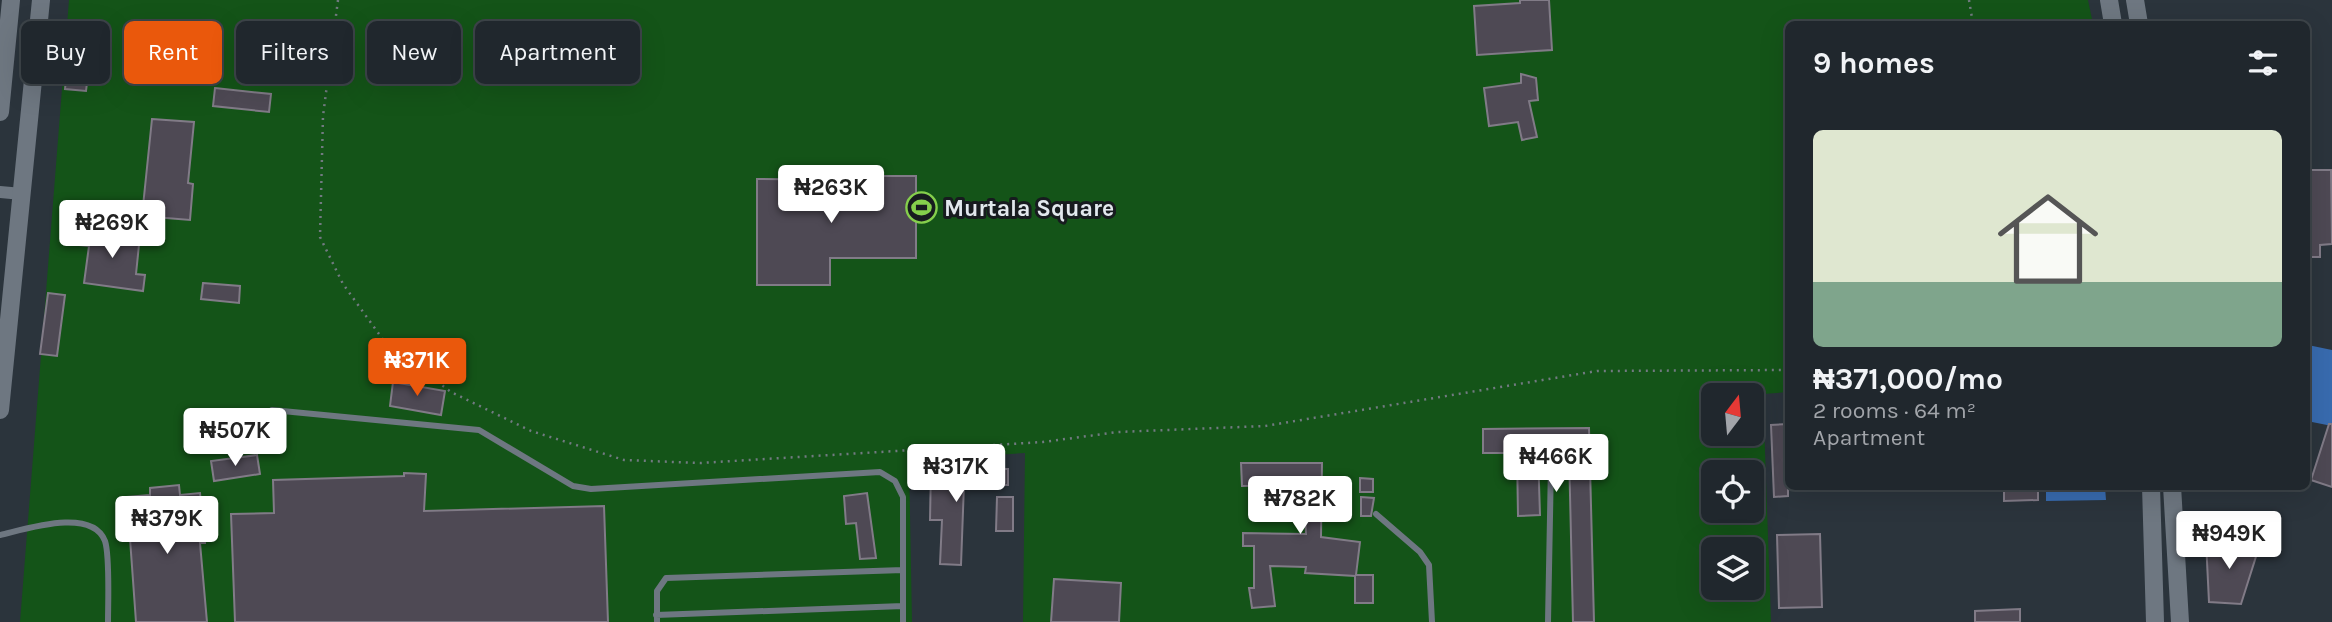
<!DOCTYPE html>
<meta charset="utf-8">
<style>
:root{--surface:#20272d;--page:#2d3339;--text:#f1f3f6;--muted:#a2a5aa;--line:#3d4449;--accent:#ea580c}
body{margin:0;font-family:Karla,sans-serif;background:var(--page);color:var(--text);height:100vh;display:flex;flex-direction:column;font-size:26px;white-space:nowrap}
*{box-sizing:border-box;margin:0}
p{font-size:23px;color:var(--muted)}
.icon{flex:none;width:38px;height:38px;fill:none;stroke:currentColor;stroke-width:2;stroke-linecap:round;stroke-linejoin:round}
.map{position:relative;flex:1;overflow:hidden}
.drawer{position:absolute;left:1785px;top:21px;width:525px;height:469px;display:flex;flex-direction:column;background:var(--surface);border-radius:10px;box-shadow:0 7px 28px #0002,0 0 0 2px var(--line)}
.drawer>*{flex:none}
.top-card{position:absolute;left:21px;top:21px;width:665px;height:63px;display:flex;gap:14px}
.needle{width:46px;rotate:16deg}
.buttons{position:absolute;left:1701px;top:383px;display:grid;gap:14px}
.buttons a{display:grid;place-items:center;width:63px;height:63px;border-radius:10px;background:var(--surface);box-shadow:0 7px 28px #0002,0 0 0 2px var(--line);font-size:35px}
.price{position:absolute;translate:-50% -60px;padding:0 16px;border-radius:7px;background:#fff;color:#222;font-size:23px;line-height:46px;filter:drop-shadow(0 2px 4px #0008)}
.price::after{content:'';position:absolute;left:50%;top:42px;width:21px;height:16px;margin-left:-10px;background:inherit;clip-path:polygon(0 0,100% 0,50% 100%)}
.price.current{background:var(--accent);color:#fff}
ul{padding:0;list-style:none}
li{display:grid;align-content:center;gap:14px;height:371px;padding:0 28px}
li span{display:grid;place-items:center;height:217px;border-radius:10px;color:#555}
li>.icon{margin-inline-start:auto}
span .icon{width:126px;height:126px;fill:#fffc;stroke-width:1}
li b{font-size:30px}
h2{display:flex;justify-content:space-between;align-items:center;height:84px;padding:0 28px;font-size:30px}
.chip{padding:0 24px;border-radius:10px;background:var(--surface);box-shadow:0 7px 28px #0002,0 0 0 2px var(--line);font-size:24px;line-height:63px}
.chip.current{background:var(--accent);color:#fff}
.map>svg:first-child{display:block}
</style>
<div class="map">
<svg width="2332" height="622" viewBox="0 0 2332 622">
<rect width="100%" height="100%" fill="#2b343c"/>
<!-- green -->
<path fill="#145418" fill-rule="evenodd" d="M69 0H2088L2093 24H1788V392L1763 394 1771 622H1023L1025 453 909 461 912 622H20ZM1713 396H1752V434H1713ZM1713 472H1752V511H1713ZM1713 550H1752V588H1713Z"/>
<!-- water -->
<path fill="#386baf" d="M2308 345 2332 350V426L2307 421Z
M2046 487H2105L2106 500 2046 501Z"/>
<!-- building -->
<path fill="#4e4954" stroke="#817b87" stroke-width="2" d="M1520 0H1549L1552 50 1477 55 1474 6 1520 3Z
M69 49 91 51 86 91 65 89Z
M1521 74 1536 78 1538 100 1529 101 1537 137 1522 140 1518 122 1489 126 1484 88 1521 83Z
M215 88 271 94 269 112 213 106Z
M152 119 194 122 188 183 193 184 190 220 142 216Z
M2311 170H2331L2332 244 2320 245V257H2306V179H2311Z
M847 176H916V258H830V285H757V179L847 180Z
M81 229 140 235 136 274 145 275 143 291 84 283 89 246 80 245Z
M203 283 240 286 239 303 201 299Z
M48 293 65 295 57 356 40 354Z
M393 382 445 391 441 415 390 406Z
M1788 424V496L1774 497 1771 425Z
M2329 424H2332V487L2311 480Z
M1589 428 1594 622H1573L1569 452H1538L1540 515 1518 516 1517 453H1483V429Z
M257 455 260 474 214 481 211 461Z
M1241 463H1322L1321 537 1360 542 1356 575H1373V603H1355V576L1305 573 1306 567 1270 566 1275 606 1252 608 1249 588H1254V546H1243V533L1306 534 1304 489 1294 490V485L1242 486Z
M931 468 1008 469V485L964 484 961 565 940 564 942 520H930Z
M404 473 426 474 424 511 604 506 608 622H235L231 514 274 513 273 480 404 476Z
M1360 478 1373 479V492H1360Z
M179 485 180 495 200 493 205 543H200L207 622H136L127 497 150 495V488Z
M2004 486H2038V500L2004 501Z
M867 493 876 558 860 559 856 523 846 524 844 496Z
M997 497H1013V531H996Z
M1361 497 1374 498 1371 516H1361Z
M1820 534 1822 607 1779 608 1777 535Z
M2206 541 2259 547 2241 604 2209 602Z
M1054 579 1121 583 1119 622H1051Z
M2020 609V622H1975V611Z"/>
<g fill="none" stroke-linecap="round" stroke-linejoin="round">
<!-- path -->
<path stroke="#727a81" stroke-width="2.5" stroke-dasharray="2 5" stroke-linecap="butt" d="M338 0 323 116 320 237 343 284 384 341 451 392 531 431 624 460 700 463 1043 442 1118 432 1265 426 1597 371 1788 370
M1969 0 1973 24"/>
<!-- service -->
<path stroke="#6e7781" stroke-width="6" d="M272 410 479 430 573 486 591 489 880 472 895 481 903 497V622
M1376 514 1420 552 1429 565 1432 622
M0 535C26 529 92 507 105 541 110 556 108 604 108 622
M656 615 903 606
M657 622V591L666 578 903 570
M1548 622 1551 464"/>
<!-- minor -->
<path stroke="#6e7781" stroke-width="12" d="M0 192 22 194"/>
<!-- secondary -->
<path stroke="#6e7781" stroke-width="18" d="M2109 0 2113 24
M2135 0 2139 24
M0 112 11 0
M0 410 41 0
M2151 486 2155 622
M2172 486 2180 622"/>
</g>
<!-- icons -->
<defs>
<symbol id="stadium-ring" viewBox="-11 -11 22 22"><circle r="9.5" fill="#171b1f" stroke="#85cf4c" stroke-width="1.5"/><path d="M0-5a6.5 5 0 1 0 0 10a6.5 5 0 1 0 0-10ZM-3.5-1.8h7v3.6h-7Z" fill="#85cf4c"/></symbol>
</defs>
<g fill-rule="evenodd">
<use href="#stadium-ring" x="904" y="190" width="35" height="35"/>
</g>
<g text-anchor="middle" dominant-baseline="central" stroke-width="6" stroke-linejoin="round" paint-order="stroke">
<!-- poi labels -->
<g font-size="23" font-weight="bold" fill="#e2e8ed" stroke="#171b1f" text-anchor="start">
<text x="944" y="208">Murtala Square</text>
</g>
</g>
</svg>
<div class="buttons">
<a><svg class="needle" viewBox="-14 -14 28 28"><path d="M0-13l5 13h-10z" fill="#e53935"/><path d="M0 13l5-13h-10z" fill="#a2a5aa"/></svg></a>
<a><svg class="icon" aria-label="locate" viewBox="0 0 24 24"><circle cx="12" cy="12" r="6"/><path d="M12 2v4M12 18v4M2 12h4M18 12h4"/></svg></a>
<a><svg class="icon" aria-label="layers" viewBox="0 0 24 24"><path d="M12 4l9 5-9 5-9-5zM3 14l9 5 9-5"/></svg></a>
</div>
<b class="price" style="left:831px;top:225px">₦263K</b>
<b class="price" style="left:112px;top:260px">₦269K</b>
<b class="price current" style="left:417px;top:398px">₦371K</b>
<b class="price" style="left:235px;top:468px">₦507K</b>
<b class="price" style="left:1556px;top:494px">₦466K</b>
<b class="price" style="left:956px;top:504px">₦317K</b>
<b class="price" style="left:1300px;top:536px">₦782K</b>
<b class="price" style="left:167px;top:556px">₦379K</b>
<b class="price" style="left:2229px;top:571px">₦949K</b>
<div class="top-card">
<a class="chip">Buy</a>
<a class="chip current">Rent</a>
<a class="chip">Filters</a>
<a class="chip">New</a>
<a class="chip">Apartment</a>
</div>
<section class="drawer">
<h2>9 homes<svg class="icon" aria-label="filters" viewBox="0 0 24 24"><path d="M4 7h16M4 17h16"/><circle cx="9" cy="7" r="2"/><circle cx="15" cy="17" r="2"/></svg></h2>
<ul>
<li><span style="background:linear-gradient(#dfe7d0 70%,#7fa58c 0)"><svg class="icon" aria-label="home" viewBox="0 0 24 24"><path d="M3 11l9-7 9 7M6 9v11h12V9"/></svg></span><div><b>₦371,000/mo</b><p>2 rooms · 64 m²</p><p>Apartment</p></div></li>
</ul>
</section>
</div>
